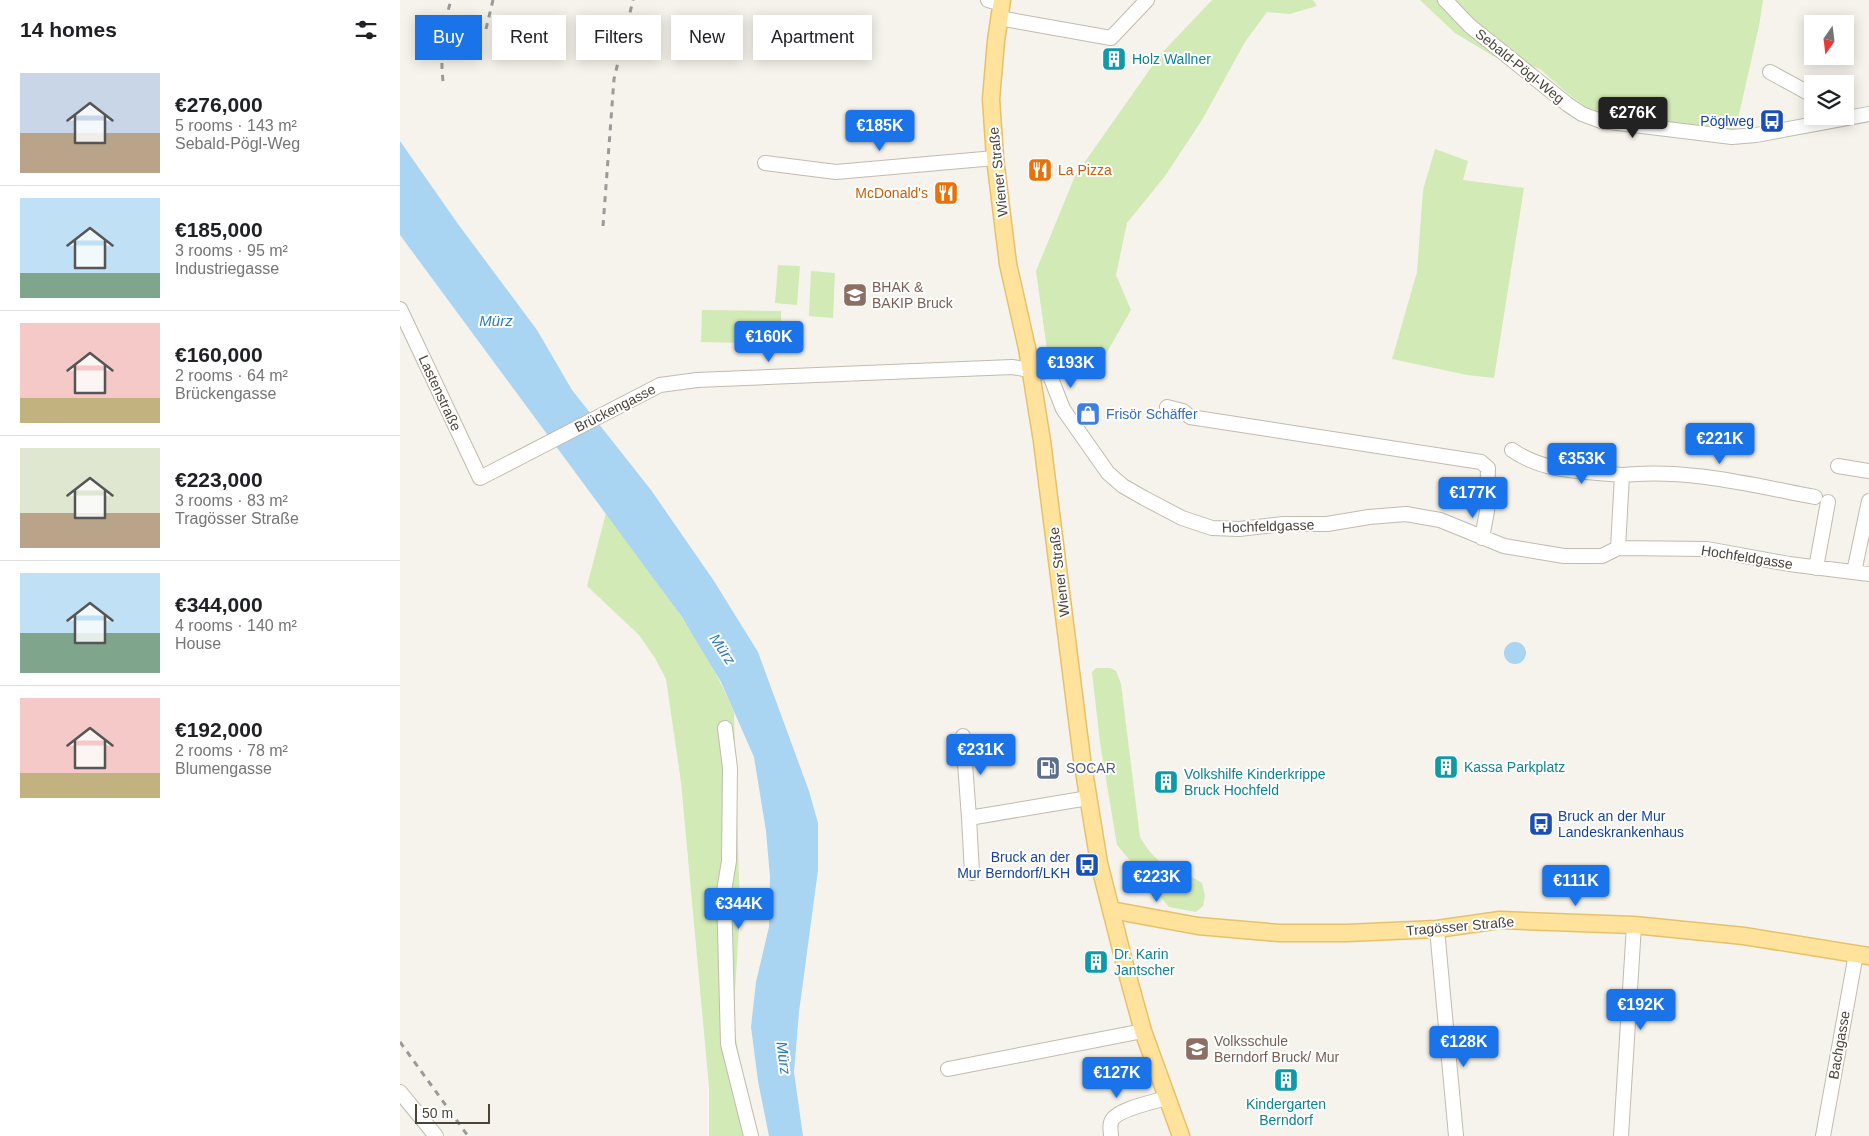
<!DOCTYPE html>
<meta charset="utf-8">
<style>
:root{--surface:#fff;--page:#f6f6f6;--text:#202124;--muted:#757577;--line:#e0e0e0;--accent:#1a73e8}
body{margin:0;font-family:Helvetica,sans-serif;background:var(--page);color:var(--text);height:100vh;display:flex;flex-direction:column;font-size:19px;white-space:nowrap}
*{box-sizing:border-box;margin:0}
p{font-size:16px;color:var(--muted)}
.icon{flex:none;width:28px;height:28px;fill:none;stroke:currentColor;stroke-width:2;stroke-linecap:round;stroke-linejoin:round}
.map{position:relative;flex:1;overflow:hidden}
.sheet{display:flex;flex-direction:column;background:var(--surface);width:400px}
.sheet>*{flex:none}
.guide{position:absolute;left:15px;top:15px;width:475px;height:45px;display:flex;gap:10px}
.needle{width:32px;rotate:194deg}
.buttons{position:absolute;left:1404px;top:15px;display:grid;gap:10px}
.buttons a{display:grid;place-items:center;width:50px;height:50px;border-radius:0px;background:var(--surface);box-shadow:0 2px 12px #0003;font-size:25px}
.scale{position:absolute;left:15px;bottom:12px;width:75px;box-sizing:border-box;padding-left:5px;border:2px solid #4b4439;border-top:0;font-size:14px;line-height:18px;white-space:nowrap;color:#4b4439;-webkit-text-stroke:4px #fff;paint-order:stroke}
.price{position:absolute;translate:-50% -42px;padding:0 11px;border-radius:5px;background:var(--accent);color:#fff;font-size:16px;line-height:32px;filter:drop-shadow(0 1px 2px #0008)}
.price::after{content:'';position:absolute;left:50%;top:30px;width:15px;height:11px;margin-left:-8px;background:inherit;clip-path:polygon(0 0,100% 0,50% 100%)}
.price.on{background:#222;color:#fff}
ul{padding:0;list-style:none}
li{display:flex;align-items:center;gap:15px;height:125px;padding:0 20px}
li+li{border-top:1px solid var(--line)}
li span{display:grid;place-items:center;flex:none;width:140px;height:100px;border-radius:0px;color:#555}
li>.icon{margin-inline-start:auto}
span .icon{width:60px;height:60px;fill:#fffc;stroke-width:1}
li b{font-size:21px}
h2{display:flex;justify-content:space-between;align-items:center;height:60px;padding:0 20px;font-size:21px}
.tag{padding:0 18px;border-radius:0px;background:var(--surface);box-shadow:0 2px 12px #0003;font-size:18px;line-height:45px}
.tag.on{background:var(--accent);color:#fff}
main{display:flex;flex:1;min-height:0}
.map>svg:first-child{display:block}
</style>
<main>
<section class="sheet">
<h2>14 homes<svg class="icon" aria-label="filters" viewBox="0 0 24 24"><path d="M4 7h16M4 17h16"/><circle cx="9" cy="7" r="2"/><circle cx="15" cy="17" r="2"/></svg></h2>
<ul>
<li><span style="background:linear-gradient(#c9d6e8 60%,#b9a48a 0)"><svg class="icon" aria-label="home" viewBox="0 0 24 24"><path d="M3 11l9-7 9 7M6 9v11h12V9"/></svg></span><div><b>€276,000</b><p>5 rooms · 143 m²</p><p>Sebald-Pögl-Weg</p></div></li>
<li><span style="background:linear-gradient(#bfe0f5 75%,#7fa58c 0)"><svg class="icon" aria-label="home" viewBox="0 0 24 24"><path d="M3 11l9-7 9 7M6 9v11h12V9"/></svg></span><div><b>€185,000</b><p>3 rooms · 95 m²</p><p>Industriegasse</p></div></li>
<li><span style="background:linear-gradient(#f6c9c9 75%,#c2b280 0)"><svg class="icon" aria-label="home" viewBox="0 0 24 24"><path d="M3 11l9-7 9 7M6 9v11h12V9"/></svg></span><div><b>€160,000</b><p>2 rooms · 64 m²</p><p>Brückengasse</p></div></li>
<li><span style="background:linear-gradient(#dfe7d0 65%,#b9a48a 0)"><svg class="icon" aria-label="home" viewBox="0 0 24 24"><path d="M3 11l9-7 9 7M6 9v11h12V9"/></svg></span><div><b>€223,000</b><p>3 rooms · 83 m²</p><p>Tragösser Straße</p></div></li>
<li><span style="background:linear-gradient(#bfe0f5 60%,#7fa58c 0)"><svg class="icon" aria-label="home" viewBox="0 0 24 24"><path d="M3 11l9-7 9 7M6 9v11h12V9"/></svg></span><div><b>€344,000</b><p>4 rooms · 140 m²</p><p>House</p></div></li>
<li><span style="background:linear-gradient(#f6c9c9 75%,#c2b280 0)"><svg class="icon" aria-label="home" viewBox="0 0 24 24"><path d="M3 11l9-7 9 7M6 9v11h12V9"/></svg></span><div><b>€192,000</b><p>2 rooms · 78 m²</p><p>Blumengasse</p></div></li>
</ul>
</section>
<div class="map">
<svg width="1469" height="1136" viewBox="0 0 1469 1136">
<rect width="100%" height="100%" fill="#f6f3ec"/>
<!-- green -->
<path fill="#d2eab5" d="M812 0H913L917 6 890 14 867 12 845 42 802 120 765 176 727 223 716 275 731 310 697 370 649 364 636 271 675 176 760 55Z
M1020 0H1363L1359 26 1335 132 1254 119 1233 121 1192 111 1167 93 1140 69 1093 56 1055 33Z
M1035 149 1068 161 1063 180 1124 188 1094 378 1067 375 992 359 1017 272 1023 190Z
M378 265 400 266 397 305 375 303Z
M411 271 435 273 433 318 409 316Z
M302 310 381 311V344L301 342Z
M206 513C252 576 304 639 334 712L340 910 333 1024 355 1136H309V1087L281 782 266 679 255 658 239 635 187 586Z
M696 668H710L716 671 721 684 740 837C762 874 772 863 802 883L805 896 803 906 796 912 769 907 717 845 700 743 692 672Z"/>
<!-- water -->
<path fill="#a9d4f2" d="M0 141 58 224 137 330 172 390 251 490 314 581 358 652 409 791 418 823V870L399 1012 394 1072 403 1136H369L358 1081 351 1027 356 982 369 927 370 877 366 831 354 757 321 682 282 617 0 235Z
M1104 653a11 11 0 1 1 22 0a11 11 0 1 1-22 0Z"/>
<g fill="none" stroke-linecap="round" stroke-linejoin="round">
<defs>
<path id="minor" d="M588 0 602 4
M1045 0 1070 26 1167 104 1182 114 1201 121 1332 137 1356 135 1469 114
M599 18 711 38 747 0
M1370 72 1412 95
M365 163 436 172 595 158
M0 309 80 478 260 385 297 380 612 367 649 373 663 409 708 473 723 486 744 498 782 518 812 528 839 529 883 524H927L969 517 1006 514 1040 520 1104 546 1164 556H1202L1218 548 1307 549 1389 564 1469 574
M767 407 783 411 790 417 1081 462 1088 468 1087 511 1082 538
M1112 450C1145 473 1183 471 1222 475L1218 548
M1438 466 1469 471
M1222 475C1286 468 1352 485 1415 497
M1416 568 1428 502
M1454 572 1469 501
M325 728 330 768 329 861 324 891 328 1044 351 1136
M563 736 569 818
M572 873 569 818 688 798
M1037 929 1056 1136
M548 1069 743 1031
M0 1092 36 1136
M711 1136C711 1131 709 1125 712 1120 718 1109 754 1102 766 1098
M1221 1136 1234 925
M1423 1136 1456 954"/>
<path id="major" d="M602 0 596 41 591 99 595 158 608 264 627 348 642 441 682 759 699 863 727 973 743 1031 781 1136
M711 910 798 926 879 933H947L1037 929 1100 920 1234 925 1344 936 1469 956"/>
</defs>
<!-- minor casing -->
<use href="#minor" stroke="#c2bbae" stroke-width="16"/>
<!-- major casing -->
<use href="#major" stroke="#e6c16a" stroke-width="19"/>
<!-- minor -->
<use href="#minor" stroke="#fff" stroke-width="14"/>
<!-- major -->
<use href="#major" stroke="#ffe39c" stroke-width="16"/>
<!-- rail -->
<path stroke="#9a9a9a" stroke-width="3" stroke-dasharray="6 6" stroke-linecap="butt" d="M86 29 93 0
M43 81C40 53 43 27 51 0
M203 226 214 79 233 0
M0 1042 68 1136"/>
</g>
<!-- icons -->
<defs>
<symbol id="building-square" viewBox="-11 -11 22 22"><rect x="-9" y="-9" width="18" height="18" rx="4" fill="#0f9aa8" stroke="#fff"/><path d="M-4-6H4V6H1V3H-1V6H-4ZM-2.5-4.3h1.7v1.8h-1.7ZM.8-4.3h1.7v1.8H.8ZM-2.5-1h1.7V.8h-1.7ZM.8-1h1.7V.8H.8Z" fill="#fff"/></symbol>
<symbol id="bus-square" viewBox="-11 -11 22 22"><rect x="-9" y="-9" width="18" height="18" rx="4" fill="#1a4fb4" stroke="#fff"/><path d="M-5-6H5V4H4V6H2V4H-2V6H-4V4H-5ZM-3.5-4V0h7V-4ZM-3.5 1.2v1.5H-2V1.2ZM2 1.2v1.5H3.5V1.2Z" fill="#fff"/></symbol>
<symbol id="restaurant-square" viewBox="-11 -11 22 22"><rect x="-9" y="-9" width="18" height="18" rx="4" fill="#e8710a" stroke="#fff"/><path d="M-5-6h1v4h1v-4h1v4h1v-4h1v5L-1.5 .5V6h-2V.5L-5-1ZM5-6V6H3V1.5H1.5Q1.5-4 5-6Z" fill="#fff"/></symbol>
<symbol id="school-square" viewBox="-11 -11 22 22"><rect x="-9" y="-9" width="18" height="18" rx="4" fill="#8d6e63" stroke="#fff"/><path d="M0-5L7-2L0 1L-7-2ZM-4 1L0 2.5L4 1V4Q0 6-4 4Z" fill="#fff"/></symbol>
<symbol id="shop-square" viewBox="-11 -11 22 22"><rect x="-9" y="-9" width="18" height="18" rx="4" fill="#3f7fe0" stroke="#fff"/><path d="M-5-2.5h2.3a2.7 3.5 0 0 1 5.4 0H5L5.5 6h-11ZM-1.5-2.5h3a1.5 2.3 0 0 0-3 0Z" fill="#fff"/></symbol>
<symbol id="fuel-square" viewBox="-11 -11 22 22"><rect x="-9" y="-9" width="18" height="18" rx="4" fill="#5c6f8a" stroke="#fff"/><path d="M-5.5-6h7V0h2V4h1.3V-2.5L3-4.5l.8-.8L6-3V5H2.5V1h-1V6h-7ZM-4.2-4.7v3.2H.2V-4.7Z" fill="#fff"/></symbol>
</defs>
<g fill-rule="evenodd">
<use href="#building-square" x="700" y="45" width="28" height="28"/>
<use href="#bus-square" x="1358" y="107" width="28" height="28"/>
<use href="#restaurant-square" x="626" y="156" width="28" height="28"/>
<use href="#restaurant-square" x="532" y="179" width="28" height="28"/>
<use href="#school-square" x="441" y="281" width="28" height="28"/>
<use href="#shop-square" x="674" y="400" width="28" height="28"/>
<use href="#building-square" x="1032" y="753" width="28" height="28"/>
<use href="#fuel-square" x="634" y="754" width="28" height="28"/>
<use href="#building-square" x="752" y="768" width="28" height="28"/>
<use href="#bus-square" x="1127" y="810" width="28" height="28"/>
<use href="#bus-square" x="673" y="851" width="28" height="28"/>
<use href="#building-square" x="682" y="948" width="28" height="28"/>
<use href="#school-square" x="783" y="1035" width="28" height="28"/>
<use href="#building-square" x="872" y="1066" width="28" height="28"/>
</g>
<g text-anchor="middle" dominant-baseline="central" stroke-width="4" stroke-linejoin="round" paint-order="stroke">
<!-- culture labels -->
<g font-size="14" fill="#0d838f" stroke="#fff" text-anchor="start">
<text x="732" y="59">Holz Wallner</text>
<text x="1064" y="767">Kassa Parkplatz</text>
<text x="784" y="774">Volkshilfe Kinderkrippe<tspan x="784" dy="16">Bruck Hochfeld</tspan></text>
<text x="714" y="954">Dr. Karin<tspan x="714" dy="16">Jantscher</tspan></text>
<text x="886" y="1104" text-anchor="middle">Kindergarten<tspan x="886" dy="16">Berndorf</tspan></text>
</g>
<!-- street labels -->
<g font-size="14" fill="#4b4439" stroke="#fff">
<text transform="translate(1120 66) rotate(39)">Sebald-Pögl-Weg</text>
<text transform="translate(598 172) rotate(-96)">Wiener Straße</text>
<text transform="translate(40 393) rotate(65)">Lastenstraße</text>
<text transform="translate(215 408) rotate(-27)">Brückengasse</text>
<text transform="translate(868 526) rotate(-2)">Hochfeldgasse</text>
<text transform="translate(1347 557) rotate(9)">Hochfeldgasse</text>
<text transform="translate(659 572) rotate(-97)">Wiener Straße</text>
<text transform="translate(1060 926) rotate(-5)">Tragösser Straße</text>
<text transform="translate(1439 1045) rotate(-80)">Bachgasse</text>
</g>
<!-- transit labels -->
<g font-size="14" fill="#164399" stroke="#fff" text-anchor="end">
<text x="1354" y="121">Pöglweg</text>
<text x="1158" y="816" text-anchor="start">Bruck an der Mur<tspan x="1158" dy="16">Landeskrankenhaus</tspan></text>
<text x="670" y="857">Bruck an der<tspan x="670" dy="16">Mur Berndorf/LKH</tspan></text>
</g>
<!-- food labels -->
<g font-size="14" fill="#c56008" stroke="#fff" text-anchor="start">
<text x="658" y="170">La Pizza</text>
<text x="528" y="193" text-anchor="end">McDonald's</text>
</g>
<!-- education labels -->
<g font-size="14" fill="#785e54" stroke="#fff" text-anchor="start">
<text x="472" y="287">BHAK &amp;<tspan x="472" dy="16">BAKIP Bruck</tspan></text>
<text x="814" y="1041">Volksschule<tspan x="814" dy="16">Berndorf Bruck/ Mur</tspan></text>
</g>
<!-- shop labels -->
<g font-size="14" fill="#366cbe" stroke="#fff" text-anchor="start">
<text x="706" y="414">Frisör Schäffer</text>
</g>
<!-- service labels -->
<g font-size="14" fill="#4e5e75" stroke="#fff" text-anchor="start">
<text x="666" y="768">SOCAR</text>
</g>
<!-- water labels -->
<g font-size="15" font-style="italic" fill="#2e7ab2" stroke="#fff">
<text x="96" y="320">Mürz</text>
<text transform="translate(323 649) rotate(56)">Mürz</text>
<text transform="translate(384 1058) rotate(82)">Mürz</text>
</g>
</g>
</svg>
<div class="buttons">
<a><svg class="needle" viewBox="-14 -14 28 28"><path d="M0-13l5 13h-10z" fill="#e53935"/><path d="M0 13l5-13h-10z" fill="#757577"/></svg></a>
<a><svg class="icon" aria-label="layers" viewBox="0 0 24 24"><path d="M12 4l9 5-9 5-9-5zM3 14l9 5 9-5"/></svg></a>
</div>
<div class="scale">50 m</div>
<b class="price on" style="left:1233px;top:139px">€276K</b>
<b class="price" style="left:480px;top:152px">€185K</b>
<b class="price" style="left:369px;top:363px">€160K</b>
<b class="price" style="left:671px;top:389px">€193K</b>
<b class="price" style="left:1320px;top:465px">€221K</b>
<b class="price" style="left:1182px;top:485px">€353K</b>
<b class="price" style="left:1073px;top:519px">€177K</b>
<b class="price" style="left:581px;top:776px">€231K</b>
<b class="price" style="left:757px;top:903px">€223K</b>
<b class="price" style="left:1176px;top:907px">€111K</b>
<b class="price" style="left:339px;top:930px">€344K</b>
<b class="price" style="left:1241px;top:1031px">€192K</b>
<b class="price" style="left:1064px;top:1068px">€128K</b>
<b class="price" style="left:717px;top:1099px">€127K</b>
<div class="guide">
<a class="tag on">Buy</a>
<a class="tag">Rent</a>
<a class="tag">Filters</a>
<a class="tag">New</a>
<a class="tag">Apartment</a>
</div>
</div>
</main>
